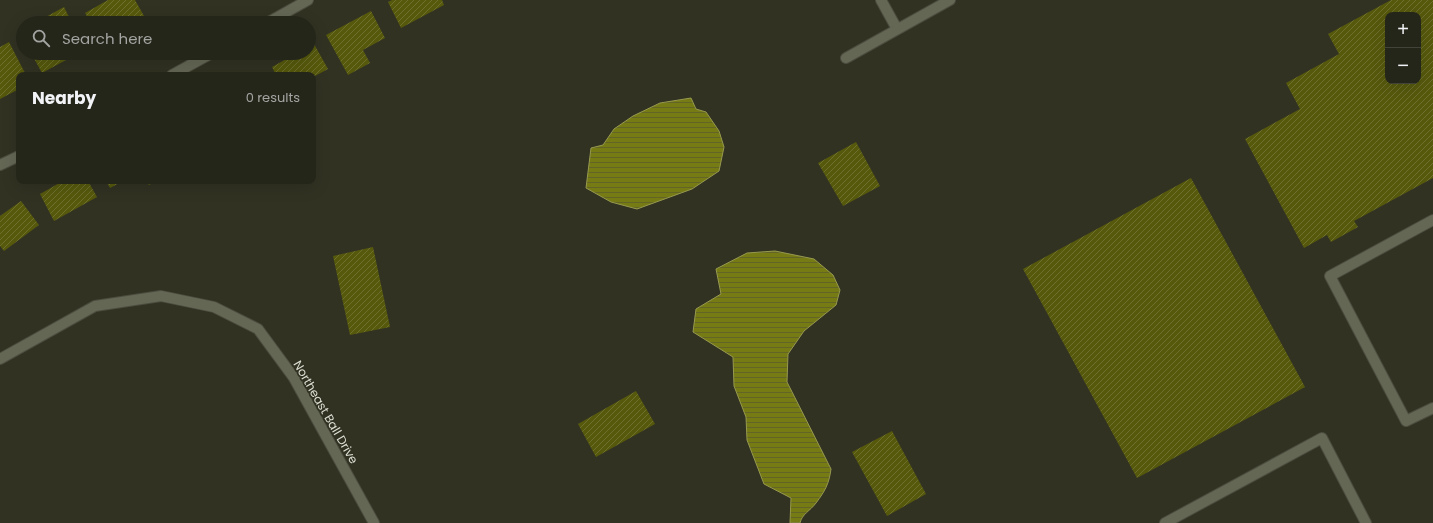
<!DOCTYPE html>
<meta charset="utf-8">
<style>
:root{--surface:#25261a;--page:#313227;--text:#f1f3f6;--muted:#a3a5a2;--line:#424339}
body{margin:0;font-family:Poppins,sans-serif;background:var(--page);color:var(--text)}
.controls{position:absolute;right:12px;top:12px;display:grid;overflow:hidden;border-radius:8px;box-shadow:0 4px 16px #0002}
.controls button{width:36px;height:36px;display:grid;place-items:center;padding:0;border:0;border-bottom:1px solid var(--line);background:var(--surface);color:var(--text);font:20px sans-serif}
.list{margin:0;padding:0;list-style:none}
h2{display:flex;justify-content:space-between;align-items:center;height:52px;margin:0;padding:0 16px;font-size:17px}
h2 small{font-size:13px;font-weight:400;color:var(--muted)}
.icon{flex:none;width:22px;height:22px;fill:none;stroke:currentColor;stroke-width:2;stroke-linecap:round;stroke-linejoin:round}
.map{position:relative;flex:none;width:1433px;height:523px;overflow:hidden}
.search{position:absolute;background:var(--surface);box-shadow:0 4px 16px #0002;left:16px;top:16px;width:300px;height:44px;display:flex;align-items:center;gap:10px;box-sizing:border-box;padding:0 14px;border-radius:22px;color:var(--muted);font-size:15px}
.panel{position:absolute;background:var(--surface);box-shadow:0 4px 16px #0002;left:16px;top:72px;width:300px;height:112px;border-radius:8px}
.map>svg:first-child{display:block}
.water{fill:url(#water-rules);stroke:#96994e}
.building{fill:url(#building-hatch);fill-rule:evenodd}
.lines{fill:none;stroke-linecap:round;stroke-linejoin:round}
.service-casing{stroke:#4c4d3f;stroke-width:12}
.minor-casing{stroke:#4c4d3f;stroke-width:12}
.service{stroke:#656755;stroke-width:10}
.minor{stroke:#656755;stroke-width:10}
.labels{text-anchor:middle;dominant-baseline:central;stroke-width:3.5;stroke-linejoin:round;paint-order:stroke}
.street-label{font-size:12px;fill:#dddfd4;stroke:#313222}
</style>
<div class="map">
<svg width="1433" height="523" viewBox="0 0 1433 523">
<defs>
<pattern id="water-rules" width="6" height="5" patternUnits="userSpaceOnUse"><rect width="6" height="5" fill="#777b14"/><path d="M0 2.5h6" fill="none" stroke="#626526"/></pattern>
<pattern id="building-hatch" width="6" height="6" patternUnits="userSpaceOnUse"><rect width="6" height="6" fill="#56590c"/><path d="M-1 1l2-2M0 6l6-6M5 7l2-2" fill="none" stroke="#6e702e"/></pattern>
</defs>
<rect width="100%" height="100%" fill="#313222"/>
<g class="water">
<path d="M691,98L696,109L706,112L719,131L724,147L719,171L692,189L637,209L611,202L586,188L591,148L603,145L614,129L633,116L660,103Z"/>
<path d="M775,251L814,259L833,275L840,290L836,305L804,331L788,354L787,382L831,469C829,484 825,491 816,503C810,511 802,514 800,523H790L791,498L764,484L747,440L746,417L734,386L733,357L693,332L696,309L721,294L716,269L747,253Z"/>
</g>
<g class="building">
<path d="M108,0H135L144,16L131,23H91L85,13Z"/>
<path d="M392,0H442L444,5L401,28L388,2Z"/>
<path d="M1391,0H1433V178L1354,221L1358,227L1331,242L1327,235L1304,248L1245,139L1300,109L1286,83L1339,54L1328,34ZM1388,15H1418V81H1388Z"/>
<path d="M64,7L72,23H44L42,19Z"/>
<path d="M371,11L385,38L363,50L370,63L348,75L326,35Z"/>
<path d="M9,42L26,75H19V89L0,99V47Z"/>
<path d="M314,44L328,69L313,77V75H276L272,67L297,53H309V46Z"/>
<path d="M31,53H79L42,73Z"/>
<path d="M856,142L880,186L843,206L818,163Z"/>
<path d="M1191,178L1305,387L1137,478L1023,269Z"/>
<path d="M63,181H88L97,197L54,221L40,194Z"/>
<path d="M106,181H123L110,188Z"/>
<path d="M146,181H156L149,185Z"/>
<path d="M21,201L39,225L4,251L0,246V216Z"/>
<path d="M373,247L390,327L350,335L333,256Z"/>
<path d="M636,391L655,424L596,457L578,424Z"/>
<path d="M892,431L926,494L887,516L852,452Z"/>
</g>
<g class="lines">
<g class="service-casing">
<g id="service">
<path d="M881,0L897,29"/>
<path d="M1433,220L1330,276L1406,421L1433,408"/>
<path d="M1165,523L1322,438L1366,523"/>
</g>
</g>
<g class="minor-casing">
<g id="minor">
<path d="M267,23L308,0"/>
<path d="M846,58L950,0"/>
<path d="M172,75L212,53"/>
<path d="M0,165L19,156"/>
<path d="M0,359L95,306L161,296L214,307L258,329L294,378L374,523"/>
</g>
</g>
<use href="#service" class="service"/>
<use href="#minor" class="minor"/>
</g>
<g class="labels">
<g class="street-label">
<text transform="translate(326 412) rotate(60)">Northeast Ball Drive</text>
</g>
</g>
</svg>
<div class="controls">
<button>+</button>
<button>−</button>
</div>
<div class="search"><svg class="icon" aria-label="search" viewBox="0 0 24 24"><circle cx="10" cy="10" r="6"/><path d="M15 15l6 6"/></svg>Search here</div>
<section class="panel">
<h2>Nearby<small>0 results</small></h2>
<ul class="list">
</ul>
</section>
</div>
